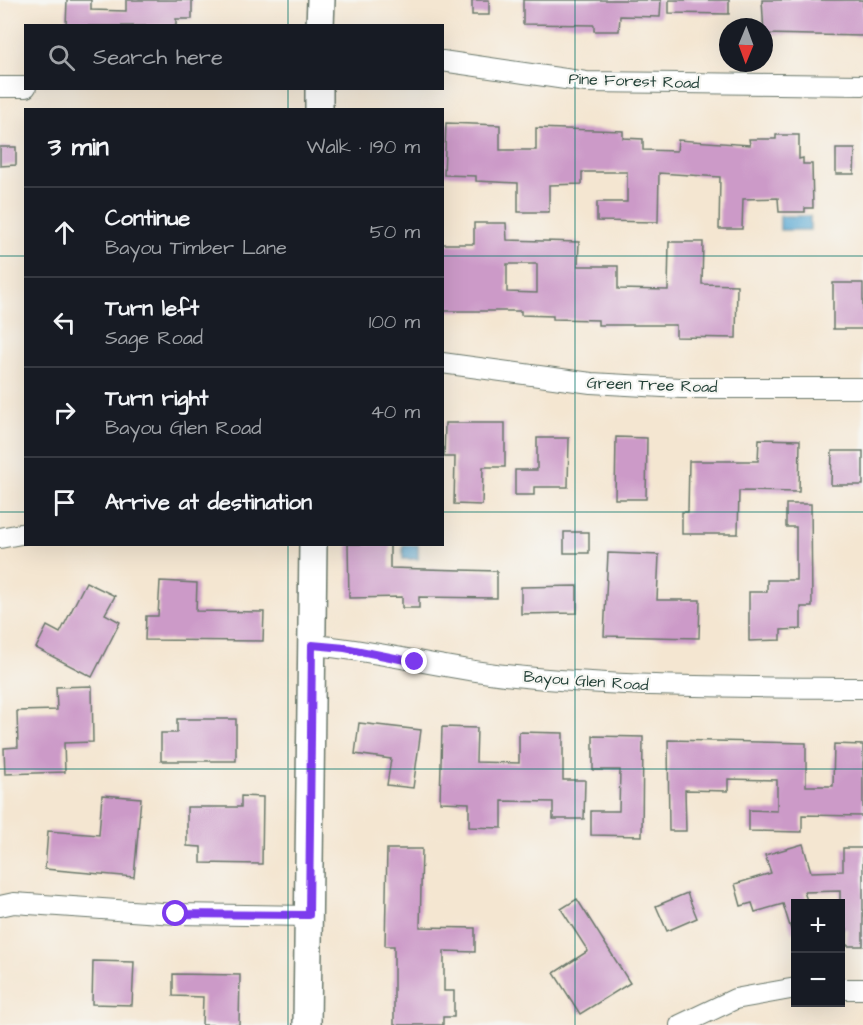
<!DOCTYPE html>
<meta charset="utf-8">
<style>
:root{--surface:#171b24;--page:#20242c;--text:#f1f3f6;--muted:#9ea1a6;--line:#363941}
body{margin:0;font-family:"Architects Daughter",sans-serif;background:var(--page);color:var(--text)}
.controls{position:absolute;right:18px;bottom:18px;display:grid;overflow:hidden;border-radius:0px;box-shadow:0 6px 24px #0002}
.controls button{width:54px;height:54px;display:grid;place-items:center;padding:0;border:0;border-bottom:2px solid var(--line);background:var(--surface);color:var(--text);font:30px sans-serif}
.compass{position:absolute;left:719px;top:18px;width:54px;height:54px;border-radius:50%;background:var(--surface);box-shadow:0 6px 24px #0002;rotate:181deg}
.stop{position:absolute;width:18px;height:18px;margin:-14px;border:4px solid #7c3aed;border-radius:50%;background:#fff}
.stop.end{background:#7c3aed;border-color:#fff;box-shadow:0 2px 6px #0008}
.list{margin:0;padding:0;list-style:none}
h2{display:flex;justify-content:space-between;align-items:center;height:78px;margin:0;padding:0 24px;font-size:26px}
h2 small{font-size:20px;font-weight:400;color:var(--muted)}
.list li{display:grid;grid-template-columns:39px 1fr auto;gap:18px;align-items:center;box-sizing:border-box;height:90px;padding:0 24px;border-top:2px solid var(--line)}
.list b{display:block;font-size:22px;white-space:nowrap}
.list p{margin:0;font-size:20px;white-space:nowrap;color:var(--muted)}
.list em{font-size:20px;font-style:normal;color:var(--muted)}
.icon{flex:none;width:33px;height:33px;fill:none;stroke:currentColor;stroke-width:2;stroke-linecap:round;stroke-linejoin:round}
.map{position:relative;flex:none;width:863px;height:1025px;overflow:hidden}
.search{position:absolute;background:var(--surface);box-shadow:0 6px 24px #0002;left:24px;top:24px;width:420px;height:66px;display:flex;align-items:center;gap:15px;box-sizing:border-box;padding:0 21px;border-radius:0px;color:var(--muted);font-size:22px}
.panel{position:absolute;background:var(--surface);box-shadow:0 6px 24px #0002;left:24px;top:108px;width:420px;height:438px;border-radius:0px}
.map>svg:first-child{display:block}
.water{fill:#59a7d2;stroke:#3c7283;stroke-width:1.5}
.building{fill:#cc9ac8;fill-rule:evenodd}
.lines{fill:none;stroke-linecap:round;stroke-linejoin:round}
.street-casing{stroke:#6a786b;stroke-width:22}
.secondary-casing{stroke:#6a786b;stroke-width:30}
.street{stroke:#fff;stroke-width:20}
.secondary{stroke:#fff;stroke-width:27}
.route{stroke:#7c3aed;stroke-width:8}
.grid{fill:none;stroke:#0f766e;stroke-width:1.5;stroke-opacity:0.55}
.labels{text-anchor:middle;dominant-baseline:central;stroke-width:4.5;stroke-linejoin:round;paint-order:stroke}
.street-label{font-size:16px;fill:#1f3d34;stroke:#f6f6f2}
</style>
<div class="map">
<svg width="863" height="1025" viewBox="0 0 863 1025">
<rect width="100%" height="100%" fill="#f6f6f2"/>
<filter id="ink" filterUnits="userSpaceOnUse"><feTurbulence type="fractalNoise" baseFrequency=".0167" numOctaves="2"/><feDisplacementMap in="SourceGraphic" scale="12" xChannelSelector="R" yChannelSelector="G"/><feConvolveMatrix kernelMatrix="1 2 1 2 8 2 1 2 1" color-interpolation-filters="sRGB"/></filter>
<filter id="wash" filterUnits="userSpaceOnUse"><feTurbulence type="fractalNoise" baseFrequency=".008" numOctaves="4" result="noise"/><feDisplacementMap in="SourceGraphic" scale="24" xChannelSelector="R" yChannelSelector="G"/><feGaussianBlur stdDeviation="1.35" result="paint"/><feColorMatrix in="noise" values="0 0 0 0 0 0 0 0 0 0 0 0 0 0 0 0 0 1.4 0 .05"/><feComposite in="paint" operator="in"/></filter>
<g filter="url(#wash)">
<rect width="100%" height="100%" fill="#f4e6d1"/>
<g class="water">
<rect x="780" y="216" width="30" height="14"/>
<rect x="403" y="545" width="15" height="14"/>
</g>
<g id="blocks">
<g class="building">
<path d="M67,0H91V10L126,11V0H192V19H176V26H66Z"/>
<rect x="472" y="0" width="17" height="15"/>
<path d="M523,0H661L660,17L620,16L619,31H594V25L523,24Z"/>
<path d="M669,0H729V14L669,13Z"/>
<path d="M762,0H863V36L764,34Z"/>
<path d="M446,123L500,125V150H536V128L623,131V138L643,139V150L677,151L678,140L750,145L749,139H776V135H799V159L803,158V164H812L813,208H805V212H779L778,198L743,199L742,229H719L720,177L659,173L658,222L597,221V202H627V172H582V184L549,185V212H518V183L476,181V176L444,175Z"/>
<path d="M0,147H16V165L0,166Z"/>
<path d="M836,149H855L854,174H836Z"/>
<path d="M474,223H506L507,240L579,242L578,266H618V289L668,290L669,242H703L702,284L737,285L736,338L676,337V325H598V320L553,319V316L521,315V311H442V244H474ZM507,264H537V293L507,292Z"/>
<rect x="833" y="283" width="30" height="46"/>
<path d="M445,423H505V467H483L482,505L454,504L455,457H444Z"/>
<path d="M616,437L647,438L646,499H615Z"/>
<path d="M537,438H569L568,487H534V495H515V470H537Z"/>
<path d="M759,439L800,440L799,492L739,491L738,534H682V512H688L689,461H758Z"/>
<path d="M832,451H863V485H831Z"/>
<path d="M786,504H811L812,607H801V629L781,630V640L749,641V592H767V580H796V527H786Z"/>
<rect x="564" y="532" width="25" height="21"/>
<path d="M348,544H390V568L497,571V598L419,597V608H402V597L349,598Z"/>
<path d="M608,553L659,555L657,600H700L699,638L604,636Z"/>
<path d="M160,581L197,583L196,611L264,612L263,641L145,640L146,616H158Z"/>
<path d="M86,582L115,596L105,614L120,622L92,677L36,648L47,626L60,633Z"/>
<path d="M577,586V613L521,614V587Z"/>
<path d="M92,686L93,742L64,743L65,772L5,774L4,748L18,747L17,711L57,710L56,687Z"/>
<path d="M177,719H236V761H161V733H177Z"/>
<path d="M359,723L421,730L413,788L387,785L391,759L355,754Z"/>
<path d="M442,727L477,728L476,762L519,763V732L563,733V780H585L584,819H553V802L502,801V828L469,827V803L440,802Z"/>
<path d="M593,736L643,737L642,836L591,835V811H619L620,770H593Z"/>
<path d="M668,740L806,743V786H833L834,744L863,745V816L802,815V832L749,831V810L777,811V780L728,779V791L685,790L686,831H669Z"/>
<path d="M102,795L141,798L134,877L45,869L48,831L99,835Z"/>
<path d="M241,796L263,797L262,864L201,863V847L187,846V807H241Z"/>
<path d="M803,844L811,872L843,871V848H863V946H847V929H840V891L804,892L808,903H795V933H792L783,904L755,912L752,903L741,906L735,884L771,873L765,855Z"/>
<path d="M387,849H422L420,927L475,928V952L444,951V991H454V1017H443V1025H394V946H385Z"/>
<path d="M687,893L697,918L667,931L656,906Z"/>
<path d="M577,899L630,983L580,1014L554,973L588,951L561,909Z"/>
<path d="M93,961L134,962L132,1005L92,1004Z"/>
<path d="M173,974L240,975L239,1025H202L203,997L173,996Z"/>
</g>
</g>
</g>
<g filter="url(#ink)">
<use href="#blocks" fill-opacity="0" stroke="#6a786b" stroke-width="1.5"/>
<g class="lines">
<g class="street-casing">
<g id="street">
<path d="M442,61L586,82L863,85"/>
<path d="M0,87H26"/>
<path d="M442,363L591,383L681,388H863"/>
<path d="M0,538L26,533"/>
<path d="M312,645C377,650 440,668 505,675C624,688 743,687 863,688"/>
<path d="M0,906L14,903L175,914L309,916"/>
<path d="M840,989H863"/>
<path d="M680,1025L735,999L796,988"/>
</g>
</g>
<g class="secondary-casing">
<g id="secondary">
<path d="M320,26L321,0"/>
<path d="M319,110V88"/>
<path d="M307,1025L313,544"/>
</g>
</g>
<use href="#street" class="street"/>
<use href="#secondary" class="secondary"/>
</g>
</g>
<g class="lines" filter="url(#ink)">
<path class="route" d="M176,914L309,915L312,645L345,648L415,662"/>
</g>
<path class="grid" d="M288,0V26M575,0V1025M288,88V110M0,256H26M442,256H863M0,512H26M442,512H863M288,544V1025M0,769H863"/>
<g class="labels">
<g class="street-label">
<text transform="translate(634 81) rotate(2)">Pine Forest Road</text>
<text transform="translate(652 385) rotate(2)">Green Tree Road</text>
<text transform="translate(586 681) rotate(4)">Bayou Glen Road</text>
</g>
</g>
</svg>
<div class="controls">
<button>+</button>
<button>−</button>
</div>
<svg class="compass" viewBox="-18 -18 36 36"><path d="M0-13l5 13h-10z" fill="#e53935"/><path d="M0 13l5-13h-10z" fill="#9ea1a6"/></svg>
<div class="stop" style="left:176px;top:914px"></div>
<div class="stop end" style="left:415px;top:662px"></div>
<div class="search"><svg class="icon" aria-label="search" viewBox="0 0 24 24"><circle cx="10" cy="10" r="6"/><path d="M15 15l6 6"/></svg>Search here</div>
<section class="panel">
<h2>3 min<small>Walk · 190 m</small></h2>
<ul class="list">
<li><svg class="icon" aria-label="ahead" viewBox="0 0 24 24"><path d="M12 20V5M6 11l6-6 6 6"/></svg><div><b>Continue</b><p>Bayou Timber Lane</p></div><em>50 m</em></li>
<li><svg class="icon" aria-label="left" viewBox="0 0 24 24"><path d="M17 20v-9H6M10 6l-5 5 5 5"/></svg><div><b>Turn left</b><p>Sage Road</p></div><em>100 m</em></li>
<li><svg class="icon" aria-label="right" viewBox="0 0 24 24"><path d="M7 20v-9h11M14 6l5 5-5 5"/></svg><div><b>Turn right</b><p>Bayou Glen Road</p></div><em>40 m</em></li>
<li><svg class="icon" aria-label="arrive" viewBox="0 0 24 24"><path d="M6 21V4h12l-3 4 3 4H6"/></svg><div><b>Arrive at destination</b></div></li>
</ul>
</section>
</div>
